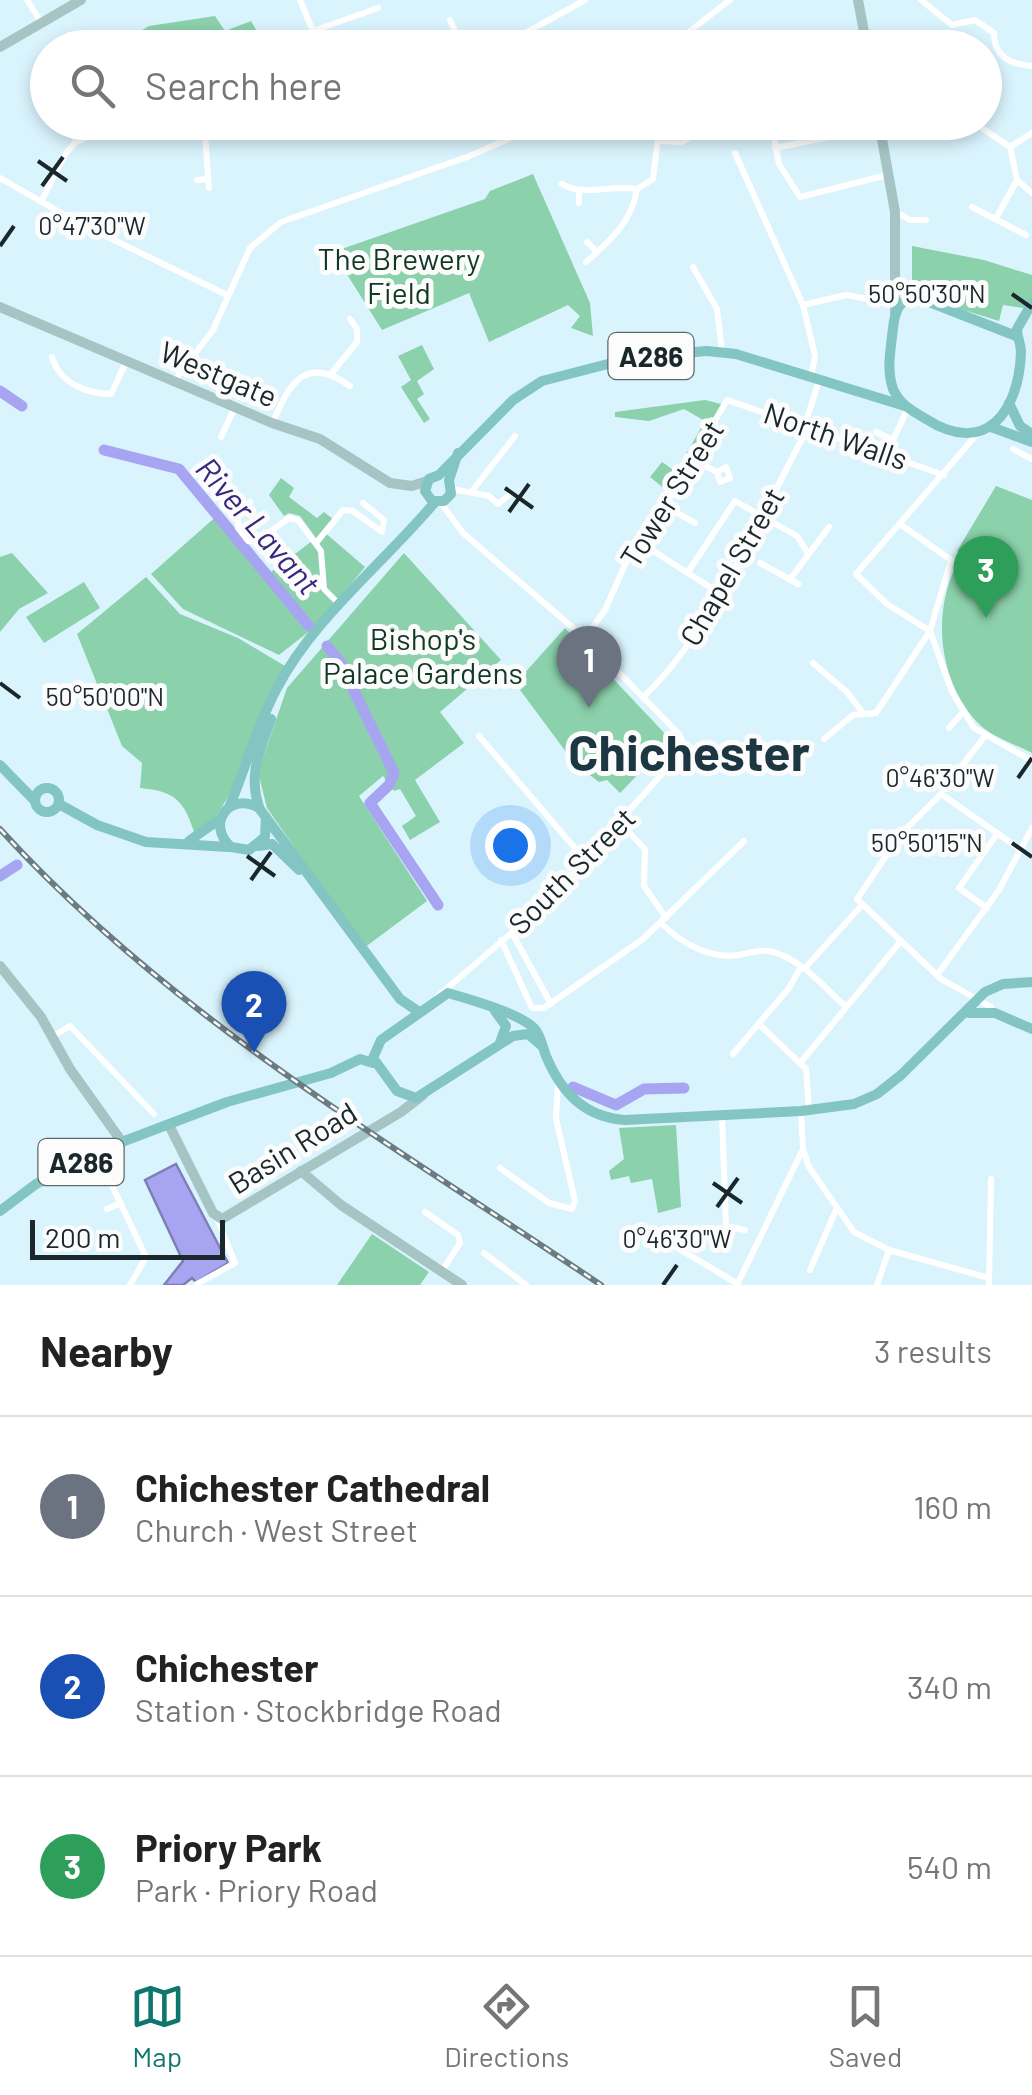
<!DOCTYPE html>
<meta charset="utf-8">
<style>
:root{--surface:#fff;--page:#f2f2f2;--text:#222;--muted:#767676;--line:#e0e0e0;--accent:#0f766e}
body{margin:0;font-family:Barlow,sans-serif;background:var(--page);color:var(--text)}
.scale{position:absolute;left:30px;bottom:25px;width:195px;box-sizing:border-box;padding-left:10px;border:5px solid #1a272b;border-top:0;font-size:28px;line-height:35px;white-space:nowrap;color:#1a272b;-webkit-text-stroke:8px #fcfcfc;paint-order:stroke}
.you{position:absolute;left:510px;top:845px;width:35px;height:35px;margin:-25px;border:8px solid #fff;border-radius:50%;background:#1a73e8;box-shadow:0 0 0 15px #1a73e833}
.badge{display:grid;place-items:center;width:65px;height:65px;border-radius:50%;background:var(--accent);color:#fff;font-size:32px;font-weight:700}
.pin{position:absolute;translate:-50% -82px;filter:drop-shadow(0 2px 5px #0008)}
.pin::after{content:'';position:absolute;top:52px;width:35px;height:30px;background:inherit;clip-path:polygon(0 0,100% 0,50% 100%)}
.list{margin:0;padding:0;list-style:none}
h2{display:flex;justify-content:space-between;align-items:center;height:130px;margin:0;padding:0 40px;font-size:42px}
h2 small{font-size:32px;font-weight:400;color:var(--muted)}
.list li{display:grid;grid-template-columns:65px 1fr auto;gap:30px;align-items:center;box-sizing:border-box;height:180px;padding:0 40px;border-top:2px solid var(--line)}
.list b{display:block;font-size:38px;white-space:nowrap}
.list p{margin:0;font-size:32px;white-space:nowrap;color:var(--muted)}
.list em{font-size:32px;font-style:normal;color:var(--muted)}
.icon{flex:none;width:55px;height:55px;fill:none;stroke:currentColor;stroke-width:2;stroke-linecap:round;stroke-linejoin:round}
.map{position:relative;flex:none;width:1032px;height:1285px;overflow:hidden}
.search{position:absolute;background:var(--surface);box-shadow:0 5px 15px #0003;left:30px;right:30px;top:30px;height:110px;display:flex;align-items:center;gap:25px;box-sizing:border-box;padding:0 35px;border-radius:55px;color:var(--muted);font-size:38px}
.sheet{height:670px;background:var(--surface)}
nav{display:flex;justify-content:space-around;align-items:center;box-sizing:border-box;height:140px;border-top:2px solid var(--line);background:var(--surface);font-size:28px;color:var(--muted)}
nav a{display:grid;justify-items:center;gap:5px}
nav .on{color:var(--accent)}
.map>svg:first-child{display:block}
.green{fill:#8bd1ab}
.water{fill:#a7a5f2;stroke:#7d7fb6;stroke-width:2.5}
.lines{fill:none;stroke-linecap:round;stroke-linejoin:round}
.stream{stroke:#7d7fb6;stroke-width:2.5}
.river{stroke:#a7a5f2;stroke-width:11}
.street{stroke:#fff;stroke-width:6}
.secondary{stroke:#a7c4c4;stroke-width:10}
.primary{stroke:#83c5c3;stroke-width:10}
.rail-casing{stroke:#6a7c82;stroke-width:6}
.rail{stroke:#fcfcfc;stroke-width:2.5;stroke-dasharray:8;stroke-linecap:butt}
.ticks{fill:none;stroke:#1a272b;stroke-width:4}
.labels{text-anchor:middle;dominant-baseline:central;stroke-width:10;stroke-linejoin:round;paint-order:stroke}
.shield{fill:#fcfcfc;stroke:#5e676a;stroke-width:2.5}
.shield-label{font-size:28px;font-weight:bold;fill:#1a272b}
.park-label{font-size:30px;fill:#113825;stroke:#fcfcfc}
.street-label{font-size:30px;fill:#1a272b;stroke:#fcfcfc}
.water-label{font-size:32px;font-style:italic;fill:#37287e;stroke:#fcfcfc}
.town-label{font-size:50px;font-weight:bold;fill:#1c3741;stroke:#fcfcfc}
.ticks-label{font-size:25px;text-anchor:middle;fill:#1a272b;stroke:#fcfcfc;stroke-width:10;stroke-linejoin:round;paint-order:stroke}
</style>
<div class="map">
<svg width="1032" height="1285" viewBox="0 0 1032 1285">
<rect width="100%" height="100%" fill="#daf4fd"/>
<g class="green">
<path d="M215,16L225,31L251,21L266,47H131L127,39L149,26Z"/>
<path d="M533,174L590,303L593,336L571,328L580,316L568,305L489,342L469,293L382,330L333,252L485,199L490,191Z"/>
<path d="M912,246L984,260L1032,275V300L1023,308L1003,305L999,321L912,294Z"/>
<path d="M422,345L434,369L417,381L424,394L417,399L430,419L424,423L401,387L411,380L398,356Z"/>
<path d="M705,400L721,404L717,420L671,494L650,477L662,462L676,472L705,421L684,409L649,421L615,417V412Z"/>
<path d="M281,478L294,488L289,497L317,518L324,512L333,519L323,531L365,567L316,626L279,655L183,609L151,574L220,513L271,572L316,538L300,516L289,513L284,516L269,495Z"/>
<path d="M996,486L1032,500V753C1015,744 991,737 977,722C936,677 931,605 962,555L957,551Z"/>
<path d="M12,553L48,593L19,609L0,632V557Z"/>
<path d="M404,553L501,660L440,712L464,743L415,780L440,822L410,840L402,826L416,816L400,789L394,791L383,776L359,796L427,901L364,948L267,808L258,772L287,688Z"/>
<path d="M146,577L180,614L238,638L285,666L228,797L217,815L195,835C185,802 176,791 140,788L142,763L122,746L77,634Z"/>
<path d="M84,582L100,608L44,643L26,617Z"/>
<path d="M565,628L671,740L620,793L607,780L599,782L575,764L520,690L527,684L521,677Z"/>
<path d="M676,1125L681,1207L658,1213L652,1179L631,1183L629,1176L611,1180L609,1171L624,1159L619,1128Z"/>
<path d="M372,1234L429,1272L420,1285H337Z"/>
</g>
<path class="water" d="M176,1164L228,1263L196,1282L192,1278L183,1285H164L183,1261L145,1180Z"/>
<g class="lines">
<path class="stream" d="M436,905H438"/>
<g class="river">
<path d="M0,391L22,406"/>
<path d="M104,450L179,469L309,626"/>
<path d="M327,646L340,662L394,773L389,785L370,803L438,905"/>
<path d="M0,876L17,865"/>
<path d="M573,1087L616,1105L644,1089L684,1088"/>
</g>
<g class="street">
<path d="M27,0L41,22"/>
<path d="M300,0L313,31L378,8"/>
<path d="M921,0L952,25L975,20L994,33C994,57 1010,64 1032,66"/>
<path d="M450,20L463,48"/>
<path d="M498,48L585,0"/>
<path d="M668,48L730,0"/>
<path d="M68,122L76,142"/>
<path d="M501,122L508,137"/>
<path d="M771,122L779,164L800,197L887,175"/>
<path d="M973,122L1010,147L1017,180L1032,193"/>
<path d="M882,132L912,122"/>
<path d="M205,135L209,188"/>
<path d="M660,141L682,142L718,122"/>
<path d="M1010,147L1032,133"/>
<path d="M775,148L880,127"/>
<path d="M735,153L803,305L815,356L811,377"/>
<path d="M0,178L77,222L227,295"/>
<path d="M197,180L208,179"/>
<path d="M562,184C582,197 613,184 637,189"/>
<path d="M579,191V203"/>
<path d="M41,202L66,153L76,142L103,130L205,135L270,122"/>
<path d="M972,207L1026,235"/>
<path d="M896,212L910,220H926"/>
<path d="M996,218L1017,180"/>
<path d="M587,242L597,252"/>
<path d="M586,262C610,241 632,222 637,189L653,179L660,122"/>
<path d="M693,267L717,309L722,352"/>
<path d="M803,305L846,295L894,304"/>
<path d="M52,357C59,383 87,394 111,394L126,362"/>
<path d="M331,374L357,342V329L350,319"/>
<path d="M174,381L213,330L250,248L281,222L467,157L547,122"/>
<path d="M808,415L819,381"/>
<path d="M273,422C289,384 305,354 350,386"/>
<path d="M876,432L893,440L908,408"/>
<path d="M221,437L235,407"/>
<path d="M1013,449L1032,459"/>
<path d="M693,460L717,472L720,482L730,478L726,467L717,472"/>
<path d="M452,489L489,496L498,504L508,496"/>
<path d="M472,491L515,436"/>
<path d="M250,502L239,510L238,528L248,541L256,542L289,518L298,520L321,551L324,589L340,605"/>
<path d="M665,506L695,523"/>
<path d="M900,524L951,560L930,631L952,692L974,728L1032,761"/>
<path d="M316,543L343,510L353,511L382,532L384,520L363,503"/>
<path d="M641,543L719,593"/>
<path d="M760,563L798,584"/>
<path d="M688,572L735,501L797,536L807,552"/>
<path d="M791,578L829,527"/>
<path d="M930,631L887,604L856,574L978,433"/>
<path d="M585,638L605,610L632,549L665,506L727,400L944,475"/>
<path d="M813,663L847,692L863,713"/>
<path d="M643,697C710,635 760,518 803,437L806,421"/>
<path d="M949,728L963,712"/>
<path d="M479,736L574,847"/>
<path d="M824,739L853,715L876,713L930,631"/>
<path d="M943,790L985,736"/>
<path d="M618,821L645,849L644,886L666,918"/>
<path d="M987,908L959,888L997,834"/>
<path d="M661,923C681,943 709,959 738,955C748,954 759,949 769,951C799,957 823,986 844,1005"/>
<path d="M512,933L551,1004"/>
<path d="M501,940L532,1008H544L643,939L744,841"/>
<path d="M804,969L862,905"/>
<path d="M937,975L999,890L1032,828"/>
<path d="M438,996L544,905L680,754L683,743L679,734L585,638L463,533L441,503"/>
<path d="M991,1007L941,979L857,899L900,835L941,794L1020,849"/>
<path d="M759,1024L806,1069L809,1110"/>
<path d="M52,1037L70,1026L154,1114"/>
<path d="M733,1054L789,988L801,967"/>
<path d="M801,1062L901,941"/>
<path d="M722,1116L726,1226L745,1230"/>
<path d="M803,1149L809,1167L854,1232L889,1250L989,1278"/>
<path d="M97,1154L146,1257L130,1285"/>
<path d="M500,1168L549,1203L572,1209L575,1201L556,1119L558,1082"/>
<path d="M107,1209L121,1203"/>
<path d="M425,1212L458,1235L460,1243L442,1271"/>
<path d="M666,1241L738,1284"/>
<path d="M484,1253L526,1285"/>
<path d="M810,1270L836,1210"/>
<path d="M197,1284L235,1263L217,1218"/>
<path d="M737,1285L803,1149L801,1112"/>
<path d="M877,1285L889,1250"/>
<path d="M989,1285L991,1179"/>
</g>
<g class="secondary">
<path d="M858,0L867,48"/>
<path d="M0,47L81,0"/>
<path d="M879,122L895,212V313"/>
<path d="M0,307L272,423L320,439L390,483L412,486L427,481"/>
<path d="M0,966L41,1017L70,1069L122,1142"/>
<path d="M169,1125L213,1213L222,1219L401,1112L423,1095"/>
<path d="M301,1171L341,1205L462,1285"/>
</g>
<g class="primary">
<path d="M1016,336L919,298C899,298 895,310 893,328C891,348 886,369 893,389C900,405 913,411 926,419C986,457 1019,412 1021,352C1021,343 1017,338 1017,329L1032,303"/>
<path d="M1009,403L1020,426L1032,434"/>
<path d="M991,427L1032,442"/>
<path d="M458,453L449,480L451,494L444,501H432L425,491L429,479L439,475L513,400L542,381L635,357L707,351L736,354L905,406"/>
<path d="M0,765L35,801"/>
<circle cx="47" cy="800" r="12"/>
<path d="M59,804L97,825L146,842L228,847"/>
<path d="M230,805C246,767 257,726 276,690C313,618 384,563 435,502"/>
<path d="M259,807C248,774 260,750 271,719"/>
<path d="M266,817L265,837L249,850L231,847C205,824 230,791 259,808L400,999L419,1012"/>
<path d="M189,841L220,819"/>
<path d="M258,846L272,844L299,870"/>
<path d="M495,1011L506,1026L500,1043"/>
<path d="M968,1013H995L1032,1029"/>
<path d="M542,1046L528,1034L513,1036L416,1098L397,1091L373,1058L381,1040L448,993C469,999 519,1013 534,1028C541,1035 542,1046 546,1056C561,1092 584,1117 625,1120L801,1111L854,1104L877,1094L901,1075L985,992L1003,984L1032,982"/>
<path d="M0,1211L36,1184L114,1145L227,1102L331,1073L360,1059L373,1063"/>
</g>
<g class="rail-casing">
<path id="rail" d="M0,829C171,1017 392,1144 601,1285"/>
</g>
<use href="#rail" class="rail"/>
</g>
<path class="ticks" d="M38,161L67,181M42,186L63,157M0,246L14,226M1012,294L1032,308M505,488L533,508M509,512L529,484M0,683L20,698M1018,778L1032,758M1012,843L1032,857M247,856L275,876M251,880L271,852M713,1183L742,1203M717,1207L738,1178M663,1285L677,1265"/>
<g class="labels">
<g class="shield">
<rect x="608.5" y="333" width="85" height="46" rx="8"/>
<rect x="38.5" y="1139" width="85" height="46" rx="8"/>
</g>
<g class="shield-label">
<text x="651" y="356">A286</text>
<text x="81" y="1162">A286</text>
</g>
<g class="park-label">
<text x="399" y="258">The Brewery<tspan x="399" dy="34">Field</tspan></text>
<text x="423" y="638">Bishop's<tspan x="423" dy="34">Palace Gardens</tspan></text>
</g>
<g class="street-label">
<text transform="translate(219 373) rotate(23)">Westgate</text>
<text transform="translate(836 435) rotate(19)">North Walls</text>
<text transform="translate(671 493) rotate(-58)">Tower Street</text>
<text transform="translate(731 566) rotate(-60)">Chapel Street</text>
<text transform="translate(571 870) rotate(-45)">South Street</text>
<text transform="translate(292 1147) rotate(-32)">Basin Road</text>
</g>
<g class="water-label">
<text transform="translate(259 525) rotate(49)">River Lavant</text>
</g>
<g class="town-label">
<text x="689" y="751">Chichester</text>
</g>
</g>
<g class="ticks-label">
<text x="92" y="235">0°47'30"W</text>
<text x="927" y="303">50°50'30"N</text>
<text x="105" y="706">50°50'00"N</text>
<text x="940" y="787">0°46'30"W</text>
<text x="927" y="852">50°50'15"N</text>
<text x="677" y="1248">0°46'30"W</text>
</g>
</svg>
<div class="scale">200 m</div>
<div class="you"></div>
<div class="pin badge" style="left:589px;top:708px;background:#6b7280">1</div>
<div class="pin badge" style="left:254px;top:1053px;background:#1a4fb4">2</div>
<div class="pin badge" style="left:986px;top:618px;background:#2e9e5b">3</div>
<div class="search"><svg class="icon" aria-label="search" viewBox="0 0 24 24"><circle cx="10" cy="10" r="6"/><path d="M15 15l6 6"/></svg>Search here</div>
</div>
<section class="sheet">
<h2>Nearby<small>3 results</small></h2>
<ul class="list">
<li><span class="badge" style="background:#6b7280">1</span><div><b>Chichester Cathedral</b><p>Church · West Street</p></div><em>160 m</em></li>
<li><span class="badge" style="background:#1a4fb4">2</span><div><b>Chichester</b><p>Station · Stockbridge Road</p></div><em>340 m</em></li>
<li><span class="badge" style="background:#2e9e5b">3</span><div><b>Priory Park</b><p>Park · Priory Road</p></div><em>540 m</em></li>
</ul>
</section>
<nav>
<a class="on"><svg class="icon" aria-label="map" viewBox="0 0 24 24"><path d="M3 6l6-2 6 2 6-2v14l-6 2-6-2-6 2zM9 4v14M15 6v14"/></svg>Map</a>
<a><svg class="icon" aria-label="directions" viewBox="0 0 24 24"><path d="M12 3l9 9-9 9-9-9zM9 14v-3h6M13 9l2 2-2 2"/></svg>Directions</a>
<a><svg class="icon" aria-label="saved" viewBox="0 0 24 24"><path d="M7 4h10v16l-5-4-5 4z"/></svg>Saved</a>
</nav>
